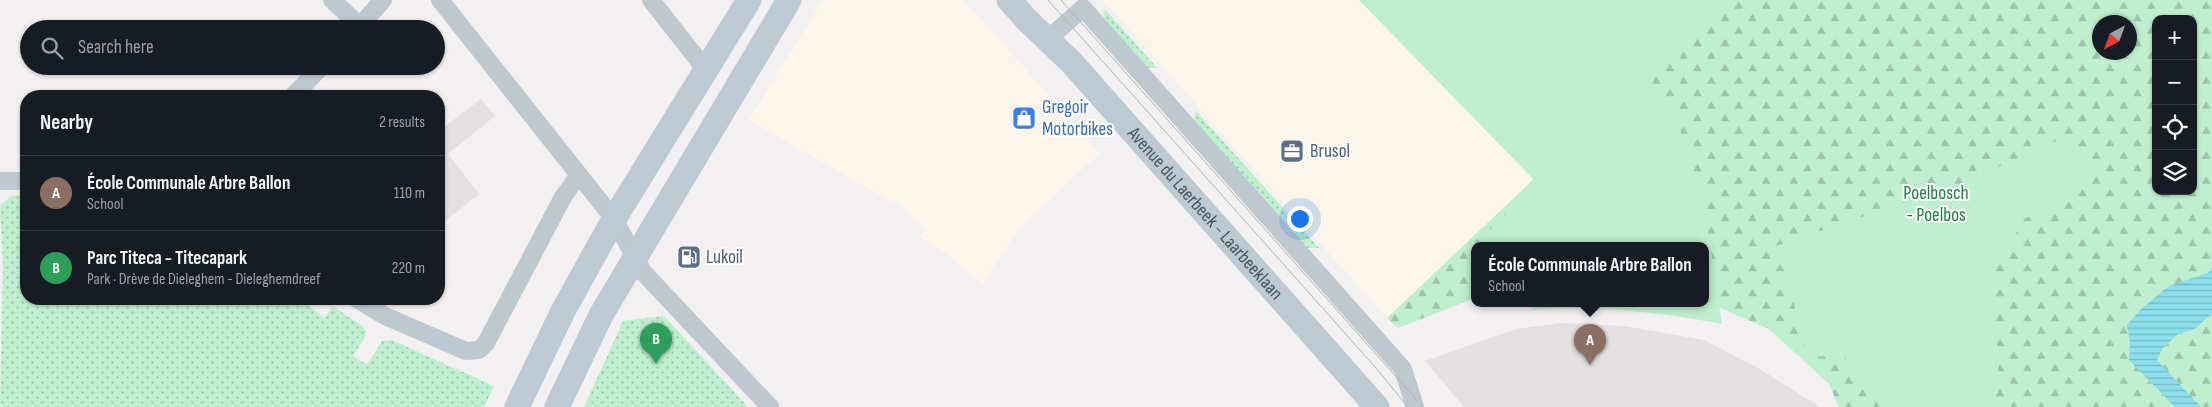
<!DOCTYPE html>
<meta charset="utf-8">
<style>
:root{--surface:#171b24;--page:#20242c;--text:#f1f3f6;--muted:#9ea1a6;--line:#363941;--accent:#1a80e2}
body{margin:0;font-family:"Sofia Sans Condensed",sans-serif;background:var(--page);color:var(--text)}
.controls{position:absolute;right:15px;top:15px;display:grid;overflow:hidden;border-radius:10px;box-shadow:0 1px 4px #0004}
.controls button{width:45px;height:45px;display:grid;place-items:center;padding:0;border:0;border-bottom:1px solid var(--line);background:var(--surface);color:var(--text);font:25px sans-serif}
.compass{position:absolute;left:2092px;top:15px;width:45px;height:45px;border-radius:50%;background:var(--surface);box-shadow:0 1px 4px #0004;rotate:221deg}
.you{position:absolute;left:1299px;top:218px;width:18px;height:18px;margin:-12px;border:4px solid #fff;border-radius:50%;background:#1a73e8;box-shadow:0 0 0 8px #1a73e833}
.badge{display:grid;place-items:center;width:32px;height:32px;border-radius:50%;background:var(--accent);color:#fff;font-size:16px;font-weight:700}
.pin{position:absolute;translate:-50% -41px;filter:drop-shadow(0 1px 2px #0008)}
.pin::after{content:'';position:absolute;top:26px;width:18px;height:15px;background:inherit;clip-path:polygon(0 0,100% 0,50% 100%)}
.popup{position:absolute;left:1471px;top:242px;width:238px;height:65px;box-sizing:border-box;display:grid;place-content:center;border-radius:10px;background:var(--surface);filter:drop-shadow(0 1px 4px #0005);font-size:16px;white-space:nowrap;color:var(--muted)}
.popup b{font-size:19px;color:var(--text)}
.popup::after{content:'';position:absolute;left:50%;top:100%;margin-left:-10px;border:10px solid transparent;border-top-color:var(--surface)}
.list{margin:0;padding:0;list-style:none}
h2{display:flex;justify-content:space-between;align-items:center;height:65px;margin:0;padding:0 20px;font-size:21px}
h2 small{font-size:16px;font-weight:400;color:var(--muted)}
.list li{display:grid;grid-template-columns:32px 1fr auto;gap:15px;align-items:center;box-sizing:border-box;height:75px;padding:0 20px;border-top:1px solid var(--line)}
.list b{display:block;font-size:19px;white-space:nowrap}
.list p{margin:0;font-size:16px;white-space:nowrap;color:var(--muted)}
.list em{font-size:16px;font-style:normal;color:var(--muted)}
.icon{flex:none;width:28px;height:28px;fill:none;stroke:currentColor;stroke-width:2;stroke-linecap:round;stroke-linejoin:round}
.map{position:relative;flex:none;width:2212px;height:407px;overflow:hidden}
.search{position:absolute;background:var(--surface);box-shadow:0 1px 4px #0004;left:20px;top:20px;width:425px;height:55px;display:flex;align-items:center;gap:12px;box-sizing:border-box;padding:0 18px;border-radius:28px;color:var(--muted);font-size:19px}
.panel{position:absolute;background:var(--surface);box-shadow:0 1px 4px #0004;left:20px;top:90px;width:425px;height:215px;border-radius:20px}
.map>svg:first-child{display:block}
.commercial{fill:#fcf6ea}
.education{fill:#e3e1e2}
.grass{fill:url(#grass-dots)}
.forest{fill:url(#forest-firs);fill-rule:evenodd}
.park{fill:#bfefce}
.water{fill:url(#water-rules)}
.lines{fill:none;stroke-linecap:round;stroke-linejoin:round}
.street{stroke:#bec8cf;stroke-width:18}
.secondary{stroke:#becad3;stroke-width:25}
.tram{stroke:#b2b6ba;stroke-width:1}
.labels{text-anchor:middle;dominant-baseline:central;stroke-width:4;stroke-linejoin:round;paint-order:stroke}
.shop-label{font-size:19px;fill:#366cbe;stroke:#fff;text-anchor:start}
.service-label{font-size:19px;fill:#4e5e75;stroke:#fff;text-anchor:start}
.park-label{font-size:19px;fill:#188044;stroke:#fff}
.street-label{font-size:19px;fill:#48555d;stroke:#fff}
</style>
<div class="map">
<svg width="2212" height="407" viewBox="0 0 2212 407">
<defs>
<pattern id="grass-dots" width="8" height="8" patternUnits="userSpaceOnUse" patternTransform="scale(1.25)"><rect width="8" height="8" fill="#bfefce"/><path d="M2 2h.1M6 6h.1" fill="none" stroke="#9dc4aa" stroke-width="1.8" stroke-linecap="round"/></pattern>
<pattern id="forest-firs" width="22" height="20" patternUnits="userSpaceOnUse" patternTransform="scale(1.25)"><rect width="22" height="20" fill="#bfefce"/><path d="M5 1l3.5 6h-7zM16 11l3.5 6h-7z" fill="#9dc4aa"/></pattern>
<pattern id="water-rules" width="6" height="5" patternUnits="userSpaceOnUse" patternTransform="scale(1.25)"><rect width="6" height="5" fill="#8cdfec"/><path d="M0 2.5h6" fill="none" stroke="#74b8c2"/></pattern>
</defs>
<rect width="100%" height="100%" fill="#f2f0f0"/>
<g class="commercial">
<path d="M823,0H964L1100,153L1020,227L982,284L948,255L919,237L926,230L897,200L894,203L749,120Z"/>
<path d="M1103,0H1359L1534,180L1387,318Z"/>
</g>
<g class="education">
<path d="M481,99L495,116L448,154L479,194L439,226V131Z"/>
<path d="M1561,323L1624,326L1704,340L1760,369L1820,407H1464L1425,361L1516,329Z"/>
</g>
<g class="grass">
<path d="M1105,9L1157,68H1144L1102,22Z"/>
<path d="M1196,111L1319,248H1304L1193,123Z"/>
<path d="M20,195H26V299H302L324,318L333,306L362,326L366,331L364,339L353,356L367,365L382,341L392,340L494,386L484,407H0L3,267L0,206L11,196Z"/>
<path d="M662,316L666,318L748,407H584L623,321Z"/>
</g>
<path class="forest" d="M1723,0H2212V407H1839L1829,384L1769,329L1709,303L1705,246H1475V298L1398,328L1387,318ZM2156,19H2193V191H2156ZM2100,22H2130V52H2100Z"/>
<g class="park">
<path d="M1359,0H1723L1534,180Z"/>
<path d="M1648,79L1671,103L1704,204L1722,324C1661,313 1596,304 1533,310L1527,304H1705V246H1483L1485,234Z"/>
<path d="M2061,139L2090,164L2080,192L2024,219L1990,278L1999,364L1993,407H1882L1881,403L1841,352L1813,358L1798,336L1793,294L1776,246L1962,183Z"/>
</g>
<path class="water" d="M2212,268V314L2193,330L2179,333L2162,349L2157,360L2201,407H2175L2129,360L2130,343L2127,325L2141,309L2169,286L2208,273Z"/>
<g class="lines">
<g class="street">
<path d="M332,0L360,26"/>
<path d="M440,0L614,219L643,272L770,407"/>
<path d="M651,0L706,70"/>
<path d="M357,29L383,0"/>
<path d="M1048,39L1083,8L1403,369L1415,407"/>
<path d="M293,96L322,66"/>
<path d="M0,181H26"/>
<path d="M357,299L385,316L466,351L479,350L486,343L563,197L579,175"/>
</g>
<g class="secondary">
<path id="s1" d="M1009,0L1027,20L1072,63L1377,407"/>
<path d="M517,407L563,311L614,219L749,0"/>
<path d="M557,407L601,315L789,0"/>
</g>
<g class="tram">
<path d="M1048,0L1376,368L1408,407"/>
<path d="M1061,0L1423,407"/>
</g>
</g>
<defs>
<g id="shop-square" transform="scale(1.25)"><rect x="-9" y="-9" width="18" height="18" rx="4" fill="#3f7fe0" stroke="#fff"/><path d="M-5-2.5h2.3a2.7 3.5 0 0 1 5.4 0H5L5.5 6h-11ZM-1.5-2.5h3a1.5 2.3 0 0 0-3 0Z" fill="#fff"/></g>
<g id="office-square" transform="scale(1.25)"><rect x="-9" y="-9" width="18" height="18" rx="4" fill="#5c6f8a" stroke="#fff"/><path d="M-6-3h4V-5.5h4V-3h4V5H-6ZM-1-4.5V-3h2v-1.5ZM-6 0V1H6V0Z" fill="#fff"/></g>
<g id="fuel-square" transform="scale(1.25)"><rect x="-9" y="-9" width="18" height="18" rx="4" fill="#5c6f8a" stroke="#fff"/><path d="M-5.5-6h7V0h2V4h1.3V-2.5L3-4.5l.8-.8L6-3V5H2.5V1h-1V6h-7ZM-4.2-4.7v3.2H.2V-4.7Z" fill="#fff"/></g>
</defs>
<g fill-rule="evenodd">
<use href="#shop-square" x="1024" y="118"/>
<use href="#office-square" x="1292" y="151"/>
<use href="#fuel-square" x="689" y="257"/>
</g>
<g class="labels">
<g class="shop-label">
<text x="1042" y="107">Gregoir<tspan x="1042" dy="22">Motorbikes</tspan></text>
</g>
<g class="service-label">
<text x="1310" y="151">Brusol</text>
<text x="706" y="257">Lukoil</text>
</g>
<g class="park-label">
<text x="1936" y="193">Poelbosch<tspan x="1936" dy="22">- Poelbos</tspan></text>
</g>
<g class="street-label">
<text stroke="none"><textPath href="#s1" startOffset="290">Avenue du Laerbeek - Laarbeeklaan</textPath></text>
</g>
</g>
</svg>
<div class="controls">
<button>+</button>
<button>−</button>
<button><svg class="icon" aria-label="locate" viewBox="0 0 24 24"><circle cx="12" cy="12" r="6"/><path d="M12 2v4M12 18v4M2 12h4M18 12h4"/></svg></button>
<button><svg class="icon" aria-label="layers" viewBox="0 0 24 24"><path d="M12 4l9 5-9 5-9-5zM3 14l9 5 9-5"/></svg></button>
</div>
<svg class="compass" viewBox="-18 -18 36 36"><path d="M0-13l5 13h-10z" fill="#e53935"/><path d="M0 13l5-13h-10z" fill="#9ea1a6"/></svg>
<div class="you"></div>
<div class="pin badge" style="left:1590px;top:365px;background:#8d6e63">A</div>
<div class="popup"><b>École Communale Arbre Ballon</b>School</div>
<div class="pin badge" style="left:656px;top:364px;background:#2e9e5b">B</div>
<div class="search"><svg class="icon" aria-label="search" viewBox="0 0 24 24"><circle cx="10" cy="10" r="6"/><path d="M15 15l6 6"/></svg>Search here</div>
<section class="panel">
<h2>Nearby<small>2 results</small></h2>
<ul class="list">
<li><span class="badge" style="background:#8d6e63">A</span><div><b>École Communale Arbre Ballon</b><p>School</p></div><em>110 m</em></li>
<li><span class="badge" style="background:#2e9e5b">B</span><div><b>Parc Titeca - Titecapark</b><p>Park · Drève de Dieleghem - Dieleghemdreef</p></div><em>220 m</em></li>
</ul>
</section>
</div>
